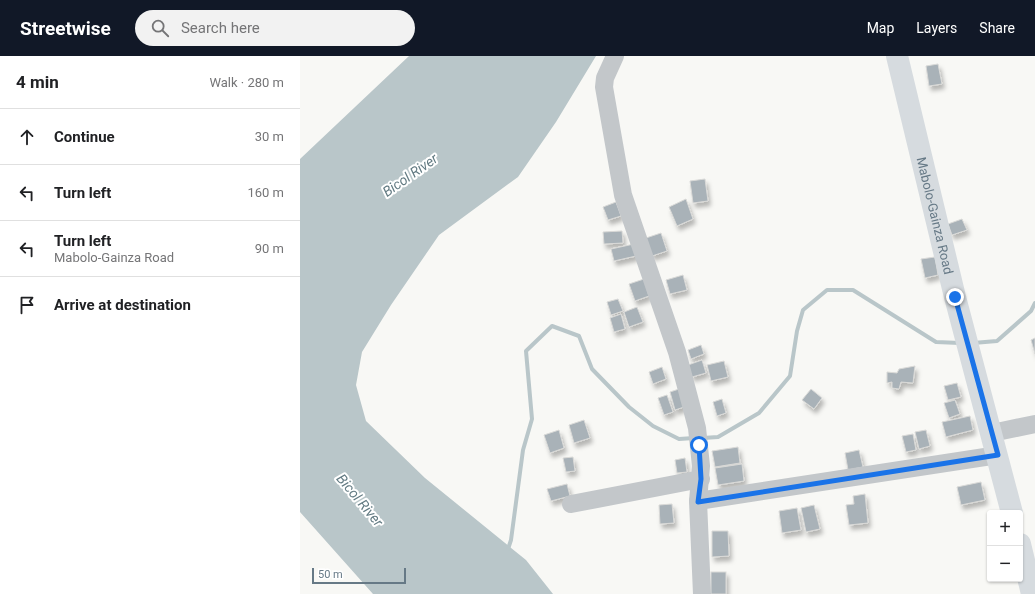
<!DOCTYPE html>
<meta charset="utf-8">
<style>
:root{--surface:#fff;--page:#f2f2f2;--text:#202124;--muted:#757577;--line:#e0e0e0;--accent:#111827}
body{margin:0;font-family:Roboto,sans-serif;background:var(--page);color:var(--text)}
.controls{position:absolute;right:12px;bottom:12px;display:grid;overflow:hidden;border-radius:4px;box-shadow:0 1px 3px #0004}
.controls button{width:36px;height:36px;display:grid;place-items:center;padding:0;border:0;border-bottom:1px solid var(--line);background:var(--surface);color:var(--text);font:20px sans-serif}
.scale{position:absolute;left:12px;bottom:10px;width:94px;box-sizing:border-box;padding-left:4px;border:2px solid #667986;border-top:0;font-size:11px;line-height:14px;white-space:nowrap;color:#667986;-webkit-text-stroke:3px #fff;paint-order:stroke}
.stop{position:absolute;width:12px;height:12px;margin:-9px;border:3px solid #1a73e8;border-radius:50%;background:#fff}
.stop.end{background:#1a73e8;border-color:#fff;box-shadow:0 1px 4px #0008}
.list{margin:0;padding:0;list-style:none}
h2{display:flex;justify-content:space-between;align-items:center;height:52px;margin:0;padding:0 16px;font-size:17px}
h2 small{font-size:13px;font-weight:400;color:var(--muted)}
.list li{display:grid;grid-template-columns:26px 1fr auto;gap:12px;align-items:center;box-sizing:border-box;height:56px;padding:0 16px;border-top:1px solid var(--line)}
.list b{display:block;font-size:15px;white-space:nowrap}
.list p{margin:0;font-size:13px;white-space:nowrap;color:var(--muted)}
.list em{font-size:13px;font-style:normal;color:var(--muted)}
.icon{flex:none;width:22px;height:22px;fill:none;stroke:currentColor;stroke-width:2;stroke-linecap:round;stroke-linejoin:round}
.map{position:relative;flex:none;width:735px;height:538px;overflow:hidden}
header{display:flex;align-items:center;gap:24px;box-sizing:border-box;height:56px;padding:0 20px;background:var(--accent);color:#fff}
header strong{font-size:19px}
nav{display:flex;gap:22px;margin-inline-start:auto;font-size:14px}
.search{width:280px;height:36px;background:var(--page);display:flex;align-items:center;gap:10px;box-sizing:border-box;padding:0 14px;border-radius:22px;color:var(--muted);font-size:15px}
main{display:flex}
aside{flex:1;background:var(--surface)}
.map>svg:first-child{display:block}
.water{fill:#b9c6c9}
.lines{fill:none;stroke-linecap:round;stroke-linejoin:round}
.stream{stroke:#b9c6c9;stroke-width:4}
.building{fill:#a9b2b8;stroke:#d9d9d7;filter:url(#shadow)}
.minor{stroke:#c3c7ca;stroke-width:18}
.major{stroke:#d6dbdf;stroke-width:22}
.route{stroke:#1a73e8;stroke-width:5}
.labels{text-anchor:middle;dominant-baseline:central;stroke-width:4;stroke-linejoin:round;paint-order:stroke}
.street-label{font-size:13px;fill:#667986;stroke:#fff}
.water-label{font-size:14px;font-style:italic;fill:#627a82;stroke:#fff}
</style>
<header>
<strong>Streetwise</strong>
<div class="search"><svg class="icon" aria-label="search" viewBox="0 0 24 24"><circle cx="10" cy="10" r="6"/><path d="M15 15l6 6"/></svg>Search here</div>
<nav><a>Map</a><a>Layers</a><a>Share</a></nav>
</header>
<main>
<aside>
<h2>4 min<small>Walk · 280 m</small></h2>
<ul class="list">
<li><svg class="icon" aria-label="ahead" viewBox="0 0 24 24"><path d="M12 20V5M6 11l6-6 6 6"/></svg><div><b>Continue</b></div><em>30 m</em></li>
<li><svg class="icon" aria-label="left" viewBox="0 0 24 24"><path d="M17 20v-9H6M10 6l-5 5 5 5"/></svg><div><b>Turn left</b></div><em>160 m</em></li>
<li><svg class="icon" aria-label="left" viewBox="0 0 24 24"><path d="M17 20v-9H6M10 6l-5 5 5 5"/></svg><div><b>Turn left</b><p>Mabolo-Gainza Road</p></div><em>90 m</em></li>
<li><svg class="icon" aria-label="arrive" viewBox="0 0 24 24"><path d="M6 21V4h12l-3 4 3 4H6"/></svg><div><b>Arrive at destination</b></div></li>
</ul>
</aside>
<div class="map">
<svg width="735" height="538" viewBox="0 0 735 538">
<defs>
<filter id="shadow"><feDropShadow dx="2.5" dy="4.5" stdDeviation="2" flood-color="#0004"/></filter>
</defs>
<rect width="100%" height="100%" fill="#f8f8f5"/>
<path class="water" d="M109,0H296L256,66L218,121L139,179L91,249L62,296L56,329L66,365L125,422L226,504L253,538H73L0,456V103Z"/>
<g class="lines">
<g class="stream">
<path d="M673,287L697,285L731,255L735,247"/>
<path d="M403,382L418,381L459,357L490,320L497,275L503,254L527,234H553L636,286L660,287"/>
<path d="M208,493L211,484L223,394L232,363L226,295L252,270L279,280L292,313L329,351L353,370L379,383L394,382"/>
</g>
</g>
<g class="building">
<path d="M638,8L642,28L629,30L626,10Z"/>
<path d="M405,123L408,145L393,147L390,125Z"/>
<path d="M386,143L393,163L377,170L369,151Z"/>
<path d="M316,146L321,160L308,164L303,151Z"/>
<path d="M662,163L667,174L652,179L648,168Z"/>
<path d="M322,175L323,187L304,188L303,176Z"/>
<path d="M361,177L367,195L352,200L346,182Z"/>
<path d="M334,188L336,200L314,205L311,193Z"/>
<path d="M635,201L638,219L625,222L621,203Z"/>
<path d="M383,219L387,234L370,238L366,224Z"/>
<path d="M344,223L349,240L335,245L329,228Z"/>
<path d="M318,243L323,255L311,259L307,246Z"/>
<path d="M337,251L343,266L329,271L324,256Z"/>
<path d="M321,258L325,273L314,276L310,262Z"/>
<path d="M735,282V298L731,284Z"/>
<path d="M401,289L404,298L391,303L388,294Z"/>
<path d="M402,304L406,317L392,321L388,309Z"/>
<path d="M424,305L428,321L411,325L407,309Z"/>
<path d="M615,310L613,327L601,326L599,333L592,332V326L587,327V316L597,317L599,313Z"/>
<path d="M362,311L366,323L353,328L349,316Z"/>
<path d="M657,327L661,341L648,344L644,330Z"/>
<path d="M379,333L384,351L375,354L370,336Z"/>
<path d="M511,333L522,342L514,353L502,344Z"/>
<path d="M367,339L373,356L364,359L358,342Z"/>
<path d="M422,343L426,357L417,360L413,346Z"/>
<path d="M655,344L660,358L649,362L644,347Z"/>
<path d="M670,360L673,374L646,381L642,366Z"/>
<path d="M284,364L290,382L274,387L269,369Z"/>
<path d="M259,374L264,392L250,397L244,379Z"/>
<path d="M626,374L630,390L619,393L615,376Z"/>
<path d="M613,378L616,394L606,396L602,380Z"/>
<path d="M438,391L440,407L415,411L412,395Z"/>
<path d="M559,394L563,411L548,414L545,397Z"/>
<path d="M273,401L275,415L266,416L263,402Z"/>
<path d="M385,402L387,416L377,417L375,404Z"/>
<path d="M442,408L444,425L418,429L415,412Z"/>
<path d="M681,426L685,444L661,449L657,431Z"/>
<path d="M267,428L270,440L251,445L247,433Z"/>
<path d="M565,438L568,467L549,469L546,449L554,448L553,440Z"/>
<path d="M372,448L374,467L360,468L359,449Z"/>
<path d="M514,449L520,473L506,476L501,452Z"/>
<path d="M497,452L501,474L482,477L479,455Z"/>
<path d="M412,475H428L429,500L412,501Z"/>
<rect x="411" y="516" width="15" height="22"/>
</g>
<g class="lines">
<g class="minor">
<path d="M315,0L305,22L304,31L323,139L377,296L397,372L401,410L398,445L402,538"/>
<path d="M692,377L735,368"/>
<path d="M398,445L698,399"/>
<path d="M271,448L401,423"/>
</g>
<g class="major">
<path id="s1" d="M597,0L655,241L712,457"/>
<path d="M720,488L732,538"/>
</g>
</g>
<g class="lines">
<path class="route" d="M399,389L401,423L398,446L698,399L655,241"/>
</g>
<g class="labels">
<g class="street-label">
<text stroke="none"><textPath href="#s1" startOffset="164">Mabolo-Gainza Road</textPath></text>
</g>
<g class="water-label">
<text transform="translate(110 119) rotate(-35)">Bicol River</text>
<text transform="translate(60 444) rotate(50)">Bicol River</text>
</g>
</g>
</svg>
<div class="controls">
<button>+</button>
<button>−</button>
</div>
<div class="scale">50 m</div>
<div class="stop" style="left:399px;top:389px"></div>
<div class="stop end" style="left:655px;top:241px"></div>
</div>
</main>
